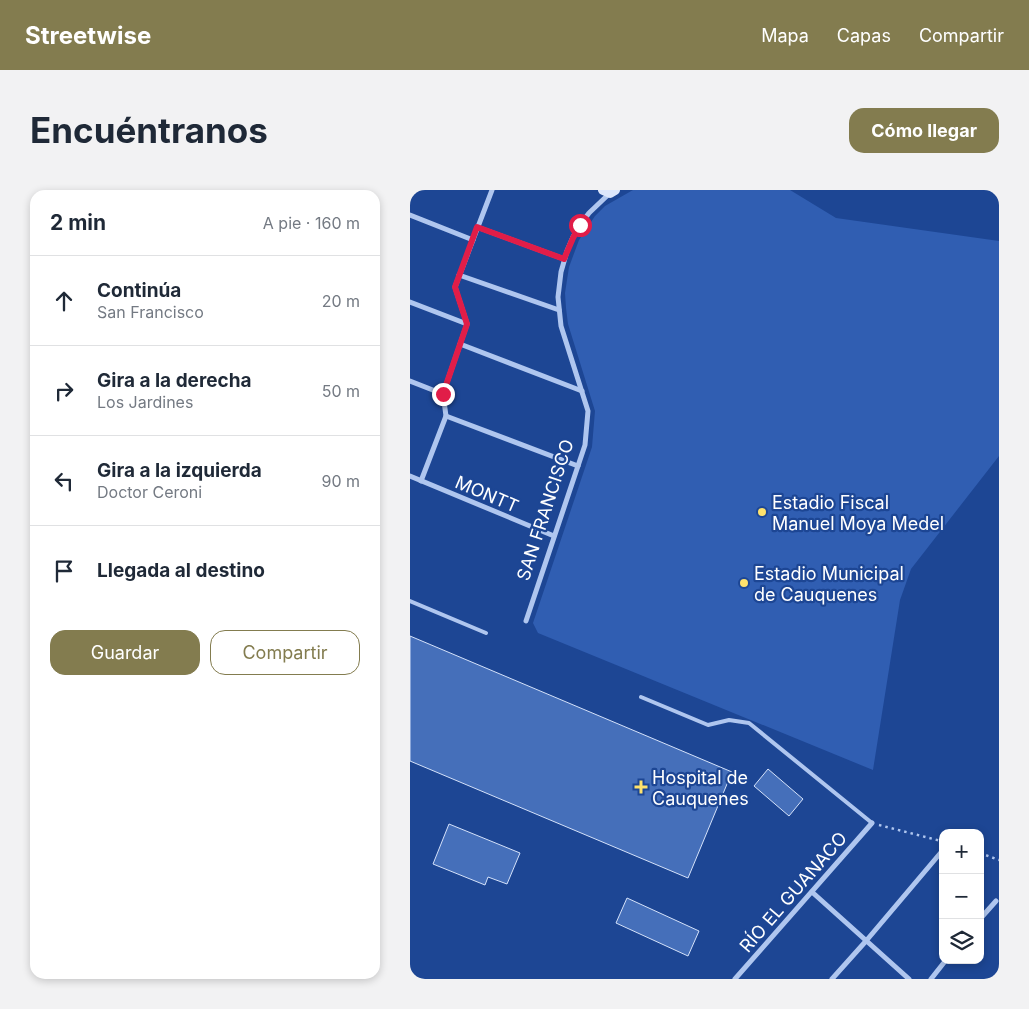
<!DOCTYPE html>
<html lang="es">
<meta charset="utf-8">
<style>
:root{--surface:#fff;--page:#f2f2f3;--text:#1f2937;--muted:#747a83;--line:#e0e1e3;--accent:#837c4f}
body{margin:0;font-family:Inter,sans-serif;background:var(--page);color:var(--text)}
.controls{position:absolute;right:15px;bottom:15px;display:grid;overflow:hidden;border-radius:10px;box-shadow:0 2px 8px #0003}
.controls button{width:45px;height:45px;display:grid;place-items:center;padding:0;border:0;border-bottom:1px solid var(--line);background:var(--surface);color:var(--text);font:25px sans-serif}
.stop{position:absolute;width:15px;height:15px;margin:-11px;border:4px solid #e11d48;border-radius:50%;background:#fff}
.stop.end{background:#e11d48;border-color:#fff;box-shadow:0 1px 5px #0008}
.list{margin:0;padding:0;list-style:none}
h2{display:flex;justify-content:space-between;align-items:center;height:65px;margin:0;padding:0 20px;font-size:21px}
h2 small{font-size:16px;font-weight:400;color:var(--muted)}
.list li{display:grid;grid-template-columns:32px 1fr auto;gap:15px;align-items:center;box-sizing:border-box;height:90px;padding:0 20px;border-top:1px solid var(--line)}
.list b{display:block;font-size:19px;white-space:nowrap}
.list p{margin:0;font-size:16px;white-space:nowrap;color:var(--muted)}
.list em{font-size:16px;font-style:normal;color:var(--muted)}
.actions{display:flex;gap:10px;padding:15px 20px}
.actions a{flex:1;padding:11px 0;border:1px solid var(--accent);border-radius:15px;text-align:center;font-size:18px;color:var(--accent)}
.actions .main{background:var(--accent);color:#fff}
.icon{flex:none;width:28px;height:28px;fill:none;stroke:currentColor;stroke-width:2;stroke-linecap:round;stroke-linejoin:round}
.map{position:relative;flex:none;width:589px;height:789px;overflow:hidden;border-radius:15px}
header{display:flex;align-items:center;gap:30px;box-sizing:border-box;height:70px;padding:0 25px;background:var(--accent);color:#fff}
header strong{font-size:24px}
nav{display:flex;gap:28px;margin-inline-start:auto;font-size:18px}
.intro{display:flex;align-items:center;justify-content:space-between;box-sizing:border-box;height:120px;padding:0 30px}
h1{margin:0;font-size:35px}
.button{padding:12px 22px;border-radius:15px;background:var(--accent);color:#fff;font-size:18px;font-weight:700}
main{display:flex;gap:30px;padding:0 30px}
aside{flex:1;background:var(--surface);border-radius:15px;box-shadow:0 2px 8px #0003}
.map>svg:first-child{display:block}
.pitch{fill:#305eb2}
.building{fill:#456fba;stroke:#d5e2fa}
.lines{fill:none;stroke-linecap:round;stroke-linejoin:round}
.path{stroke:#afc6ef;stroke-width:2.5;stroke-dasharray:2.5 4;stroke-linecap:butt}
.lane{stroke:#afc6ef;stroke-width:4}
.street{stroke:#afc6ef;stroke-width:5}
.secondary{stroke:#dce6fb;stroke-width:10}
.route{stroke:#e11d48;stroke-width:6}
.poi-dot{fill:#fee26d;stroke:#1d4694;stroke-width:2}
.labels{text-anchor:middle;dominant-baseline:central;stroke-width:4.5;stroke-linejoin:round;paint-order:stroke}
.street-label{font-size:18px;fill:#fff;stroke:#1d4694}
.poi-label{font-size:18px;fill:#fff;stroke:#1d4694;text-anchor:start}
</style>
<header>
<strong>Streetwise</strong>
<nav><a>Mapa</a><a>Capas</a><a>Compartir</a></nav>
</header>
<div class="intro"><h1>Encuéntranos</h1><a class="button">Cómo llegar</a></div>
<main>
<aside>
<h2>2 min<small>A pie · 160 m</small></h2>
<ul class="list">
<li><svg class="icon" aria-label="ahead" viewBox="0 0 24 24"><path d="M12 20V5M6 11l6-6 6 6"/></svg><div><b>Continúa</b><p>San Francisco</p></div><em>20 m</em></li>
<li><svg class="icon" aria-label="right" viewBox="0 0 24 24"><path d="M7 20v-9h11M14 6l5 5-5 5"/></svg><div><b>Gira a la derecha</b><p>Los Jardines</p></div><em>50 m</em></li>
<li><svg class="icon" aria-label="left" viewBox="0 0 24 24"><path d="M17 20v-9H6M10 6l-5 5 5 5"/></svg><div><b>Gira a la izquierda</b><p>Doctor Ceroni</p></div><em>90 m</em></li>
<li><svg class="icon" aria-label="arrive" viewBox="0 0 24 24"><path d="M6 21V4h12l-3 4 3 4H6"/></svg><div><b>Llegada al destino</b></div></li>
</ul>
<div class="actions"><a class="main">Guardar</a><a>Compartir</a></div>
</aside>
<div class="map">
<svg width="589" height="789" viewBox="0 0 589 789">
<rect width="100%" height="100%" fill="#1d4694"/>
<path class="pitch" d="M223,0H380L426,28L589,51V266L501,379L490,410L463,580L128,443L123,433L182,257L185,221L158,134L156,118L155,103L159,77L169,50L185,26L195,16Z"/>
<g class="building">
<path d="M0,446L322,582L278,688L0,571Z"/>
<path d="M358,579L393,609L379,626L344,596Z"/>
<path d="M39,634L110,663L97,694L78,687L75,695L23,674Z"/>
<path d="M217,708L289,741L278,766L206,733Z"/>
</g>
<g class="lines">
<g class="path">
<path d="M469,635L531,651"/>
<path d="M570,663L589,670"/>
</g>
<g class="lane">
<path d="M0,411L76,443"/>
<path d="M231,507L298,535L319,530L339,533L462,633"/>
</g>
<g class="street">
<path d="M0,25L63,50"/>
<path d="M67,37L154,69"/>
<path d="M49,85L149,120"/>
<path d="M0,112L57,134"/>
<path d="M50,154L172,201"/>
<path d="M0,191L33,204"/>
<path d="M36,226L168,276"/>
<path d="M0,286L144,346"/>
<path d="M11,291L36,226L33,204L57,134L45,97L82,0"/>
<path d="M116,431L175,255L178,221L151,136L148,107L151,82L157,61L163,47L170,35L179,23L200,3"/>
<path d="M402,702L499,789"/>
<path d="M570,729L586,711"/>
<path d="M325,789L462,633"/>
<path d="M422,789L456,751L533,660"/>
<path d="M521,789L536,770"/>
</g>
<path class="secondary" d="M193,0L200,3L205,0"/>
</g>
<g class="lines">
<path class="route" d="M33,204L57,134L45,97L67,37L154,69L163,48L170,35"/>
</g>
<g class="poi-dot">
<circle cx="352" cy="322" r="5"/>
<circle cx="334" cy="393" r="5"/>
<path d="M228.5 589.5h5v5h5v5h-5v5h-5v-5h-5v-5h5z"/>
</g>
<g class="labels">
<g class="street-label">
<text transform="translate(77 304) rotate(23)">MONTT</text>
<text transform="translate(135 320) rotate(-72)">SAN FRANCISCO</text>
<text transform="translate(383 702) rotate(-49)">RÍO EL GUANACO</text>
</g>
<g class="poi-label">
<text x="362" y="312">Estadio Fiscal<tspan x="362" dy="21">Manuel Moya Medel</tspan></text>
<text x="344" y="383">Estadio Municipal<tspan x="344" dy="21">de Cauquenes</tspan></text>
<text x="242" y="587">Hospital de<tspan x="242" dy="21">Cauquenes</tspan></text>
</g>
</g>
</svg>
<div class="controls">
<button>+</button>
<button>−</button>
<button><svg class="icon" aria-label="layers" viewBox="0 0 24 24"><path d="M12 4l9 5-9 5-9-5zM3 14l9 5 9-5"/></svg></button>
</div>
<div class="stop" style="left:170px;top:35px"></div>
<div class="stop end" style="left:33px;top:204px"></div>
</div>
</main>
